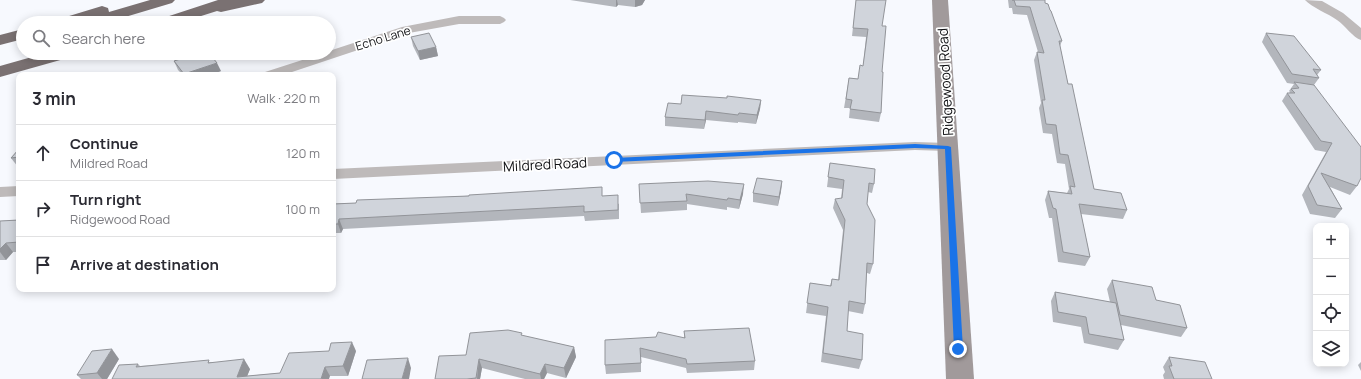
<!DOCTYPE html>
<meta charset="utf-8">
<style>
:root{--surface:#fff;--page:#f7f7f7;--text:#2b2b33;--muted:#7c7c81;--line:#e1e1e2}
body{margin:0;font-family:Manrope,sans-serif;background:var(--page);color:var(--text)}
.controls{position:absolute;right:12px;bottom:12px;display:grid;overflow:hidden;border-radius:8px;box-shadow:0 2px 10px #0003}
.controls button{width:36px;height:36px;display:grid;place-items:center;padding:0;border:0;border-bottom:1px solid var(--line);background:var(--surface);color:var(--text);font:20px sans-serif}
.stop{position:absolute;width:12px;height:12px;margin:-9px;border:3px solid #1a73e8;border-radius:50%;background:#fff}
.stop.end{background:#1a73e8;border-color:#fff;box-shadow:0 1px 4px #0008}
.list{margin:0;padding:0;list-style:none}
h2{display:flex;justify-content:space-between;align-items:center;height:52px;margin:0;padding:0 16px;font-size:17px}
h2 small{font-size:13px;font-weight:400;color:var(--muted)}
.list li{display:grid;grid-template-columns:26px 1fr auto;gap:12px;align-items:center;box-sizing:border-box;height:56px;padding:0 16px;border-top:1px solid var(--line)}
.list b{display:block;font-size:15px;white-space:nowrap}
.list p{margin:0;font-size:13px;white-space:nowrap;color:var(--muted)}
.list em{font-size:13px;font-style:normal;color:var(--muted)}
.icon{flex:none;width:22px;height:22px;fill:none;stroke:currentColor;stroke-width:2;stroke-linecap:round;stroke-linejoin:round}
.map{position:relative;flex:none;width:1361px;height:379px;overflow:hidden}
.search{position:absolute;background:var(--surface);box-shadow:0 2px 10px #0003;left:16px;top:16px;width:320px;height:44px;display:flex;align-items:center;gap:10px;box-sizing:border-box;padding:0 14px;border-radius:22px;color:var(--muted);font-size:15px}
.panel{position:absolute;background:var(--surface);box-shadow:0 2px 10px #0003;left:16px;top:72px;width:320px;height:220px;border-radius:8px}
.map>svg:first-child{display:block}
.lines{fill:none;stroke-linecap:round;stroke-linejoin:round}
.minor{fill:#bebaba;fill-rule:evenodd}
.secondary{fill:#a19a9b;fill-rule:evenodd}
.motorway{fill:#7a7172;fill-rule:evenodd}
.wall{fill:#b3b6bc}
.shaded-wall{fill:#929499}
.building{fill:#d0d4db;stroke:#929499}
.route{fill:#1a73e8}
.labels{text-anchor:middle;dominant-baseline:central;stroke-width:3.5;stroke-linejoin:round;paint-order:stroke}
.far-street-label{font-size:12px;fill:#111215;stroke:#fff}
.street-label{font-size:14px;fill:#111215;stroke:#fff}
</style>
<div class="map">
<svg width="1361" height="379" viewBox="0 0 1361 379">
<rect width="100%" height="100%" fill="#f7f9fe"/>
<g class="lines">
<g class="minor">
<path d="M1305,0L1322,1L1343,13L1361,28V40C1353,38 1345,25 1337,20C1329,14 1311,7 1305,0Z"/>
<path d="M459,16H500L504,18L506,20L504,22L500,24H459L409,33L283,75H263L265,72L324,53H329V51L402,27Z"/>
<path d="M915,142L948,143L953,144L955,147L953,150L948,151L915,150L333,179V169Z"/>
<path d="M19,186V196L0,197V187Z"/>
</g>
<path class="secondary" d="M932,0H948L974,379H946Z"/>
<g class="motorway">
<path d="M150,0H175L172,3L105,23H54L56,20L102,6L108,8L109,12Z"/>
<path d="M218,0H265L262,3L221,12L217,11L179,23H155L157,20Z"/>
<path d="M23,29V39L0,45V35Z"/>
<path d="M46,53H74L71,57L0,77V66Z"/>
</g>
</g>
<g class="wall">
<path d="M570,0H645L642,5L635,7L618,5L616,7Z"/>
<path d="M856,0L882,26L881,113L879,122L849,118L850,108H844L849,78L858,79L863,66L866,37L852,36Z"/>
<path d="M1008,0H1045V3L1050,10L1062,41L1060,46L1068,84L1094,189L1127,210L1123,219L1081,214L1090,257L1085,266L1058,262L1052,218H1049L1045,200L1048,191L1067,193L1069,189L1065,164L1057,163L1052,134L1043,133L1039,108L1041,103L1034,60L1037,52H1038L1027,15L1013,14L1012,8H1009Z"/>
<path d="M1266,33L1321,70L1317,75L1319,78L1314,85L1357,186L1350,195L1330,187L1342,209L1335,218L1310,214L1302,195L1326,152L1315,150L1282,101L1287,93H1289L1290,92L1289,91L1294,84L1287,83L1262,42Z"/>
<path d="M411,37L436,47L438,56L420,60L413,46Z"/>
<path d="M174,61L221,71L210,75H183L178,70Z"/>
<path d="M727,98L761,100L760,109L756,124L738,122V123L706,120L704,129L665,126V117L681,104Z"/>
<path d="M19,149V167H18L11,158Z"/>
<path d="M830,163L874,184L872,193L868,192L867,204L873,264L870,274L867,273L865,304L863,314L848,311L847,331L862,360L859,369L821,362L826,316L806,313L810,283L830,286L832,279L838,280L843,230L833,208L835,199H841L842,189L827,187Z"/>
<path d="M782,181L781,191L778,206L753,202V193Z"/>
<path d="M639,184L743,194L739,209L727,207V210L687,204V210L641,213Z"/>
<path d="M602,187V196L619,204V219L585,221L584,216L343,229L341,233H333V204L356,203Z"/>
<path d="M19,220V252H13L6,260H0V221Z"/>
<path d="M1112,280L1156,300L1187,328L1181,337L1121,325L1124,340L1118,350L1084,343L1081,327L1053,322L1051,301L1055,292L1110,302L1107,289Z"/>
<path d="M684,331L755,361L754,370L687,373L686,368L641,357V372L606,374L605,365V340L684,338Z"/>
<path d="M522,336L574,347L576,357L566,378L547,373L544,379H525L482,368L480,379H435L466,355Z"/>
<path d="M356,351L348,376H330L112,379L138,364L140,366L211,362L250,369L247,376L280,373Z"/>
<path d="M1169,357L1212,379H1164L1163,375L1165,372L1163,367Z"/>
<path d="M119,359L107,379H81L77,375Z"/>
<path d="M1361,362V371L1358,365Z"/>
</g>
<g class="shaded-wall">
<path d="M616,0H617L618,5L616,7Z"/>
<path d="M635,0H645L642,5L635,7Z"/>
<path d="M436,47L438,56L420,60L418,51Z"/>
<path d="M217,63L221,71L210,75H185L184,74Z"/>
<path d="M761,100L760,109L756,124L757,115Z"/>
<path d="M706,111V120L704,129Z"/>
<path d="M782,181L781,191L778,206L779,197Z"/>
<path d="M744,184L743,194L739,209L740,200Z"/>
<path d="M339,219L343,229L341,233L338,224Z"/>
<path d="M6,243L13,252L6,260L0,252V249Z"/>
<path d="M352,342L356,351L348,376L343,366Z"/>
<path d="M574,347L576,357L566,378L564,368Z"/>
<path d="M112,349L119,359L107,379H102L97,373Z"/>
<path d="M408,358L411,368L409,379H402Z"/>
<path d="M244,359L250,369L246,379L237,377Z"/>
<path d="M479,359L482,368L480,379H477Z"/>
<path d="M545,364L547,373L544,379H541L540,374Z"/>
<path d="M325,367L330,376L329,379H321Z"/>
</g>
<g class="building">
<path d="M856,0H886L882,26H886L882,72H883L881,113L850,109L852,100L846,99L849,78L858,79L860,65L863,66L868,29L853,28Z"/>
<path d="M1012,0H1045V3L1048,4L1050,10L1051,11L1062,41H1059L1068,84H1072L1094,189L1121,193L1127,210L1079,204L1090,257L1063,252L1056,209L1053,208L1048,191L1072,194L1070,186L1075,187L1068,155L1060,154L1056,125L1046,124L1042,100H1045L1037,52L1044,53L1030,7L1016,6L1014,0Z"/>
<path d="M429,33L436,47L418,51L411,37Z"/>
<path d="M1266,33L1294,36L1321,70L1313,69L1319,78L1292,74Z"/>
<path d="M200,53H209L217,63L184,74L174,61Z"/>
<path d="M1294,82L1314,85L1361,147V178L1357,186L1321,173L1342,209L1317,205L1308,186L1332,143L1321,141L1287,93H1295L1291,89L1299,88Z"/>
<path d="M682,95L727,98V96L761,100L757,115L739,113L738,115L706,111L705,120L665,117L668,103L681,104Z"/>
<path d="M19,149V157L11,158Z"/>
<path d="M830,163L875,169L874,184L869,183L867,204L875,220L873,264L867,263L865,304L849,301L847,331L863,334L862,360L823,353L828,307L807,303L810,283L831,286L832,279L839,280L845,220L835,199L842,198L844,180L828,177Z"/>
<path d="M757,178L782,181L779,197L753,193Z"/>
<path d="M708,181L744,184L740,200L728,198L727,200L686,194L687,201L640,203L639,184Z"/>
<path d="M602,187V196L618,195V210L584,212V206L339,219L338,224H333V204L356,203L357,200L469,196V195Z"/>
<path d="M19,220V242L6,243L0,249V221Z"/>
<path d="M1112,280L1152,287L1156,300L1180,305L1187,328L1120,315Z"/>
<path d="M1055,292L1116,303L1124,340L1089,334L1086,317L1058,312Z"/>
<path d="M749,328L755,361L687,364L686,359L640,348L641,363L605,365V340L656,337L658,332L685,338L684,331Z"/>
<path d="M508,330L522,333L521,335L574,347L564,368L545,364L540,374L479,359L476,378L467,379H435L439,356L466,355L470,333Z"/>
<path d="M352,342L343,366L325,367L321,379H112L119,365L138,364L136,367L209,360L208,363L244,359L237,377L280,373L289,353L329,351L331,343Z"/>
<path d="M112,349L97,373L77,375L92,351Z"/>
<path d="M1169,357L1205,362L1212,379H1174L1169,366H1172Z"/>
<path d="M408,358L402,379H362L367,360Z"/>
</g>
<path class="route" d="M915,144L948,146L951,147L963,349L958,352L954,349L945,149L915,148L614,162L611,160L614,158Z"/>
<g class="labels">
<g class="far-street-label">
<text transform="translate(383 38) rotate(-17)">Echo Lane</text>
</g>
<g class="street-label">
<text transform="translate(945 82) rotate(-93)">Ridgewood Road</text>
<text transform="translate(545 164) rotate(-3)">Mildred Road</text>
</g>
</g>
</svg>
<div class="controls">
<button>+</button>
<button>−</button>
<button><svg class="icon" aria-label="locate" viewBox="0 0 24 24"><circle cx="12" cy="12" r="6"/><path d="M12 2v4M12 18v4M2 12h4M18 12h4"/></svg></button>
<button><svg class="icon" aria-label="layers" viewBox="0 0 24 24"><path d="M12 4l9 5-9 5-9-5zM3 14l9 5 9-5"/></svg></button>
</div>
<div class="stop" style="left:614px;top:160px"></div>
<div class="stop end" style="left:958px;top:349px"></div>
<div class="search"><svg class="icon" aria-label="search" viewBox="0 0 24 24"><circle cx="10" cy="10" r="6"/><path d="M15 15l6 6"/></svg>Search here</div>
<section class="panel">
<h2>3 min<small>Walk · 220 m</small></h2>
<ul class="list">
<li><svg class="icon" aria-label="ahead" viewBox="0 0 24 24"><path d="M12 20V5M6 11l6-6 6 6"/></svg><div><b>Continue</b><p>Mildred Road</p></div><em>120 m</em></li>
<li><svg class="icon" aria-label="right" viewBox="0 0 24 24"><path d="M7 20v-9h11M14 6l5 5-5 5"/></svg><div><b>Turn right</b><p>Ridgewood Road</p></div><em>100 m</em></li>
<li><svg class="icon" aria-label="arrive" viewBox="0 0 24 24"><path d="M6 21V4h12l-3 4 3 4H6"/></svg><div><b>Arrive at destination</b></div></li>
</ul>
</section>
</div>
